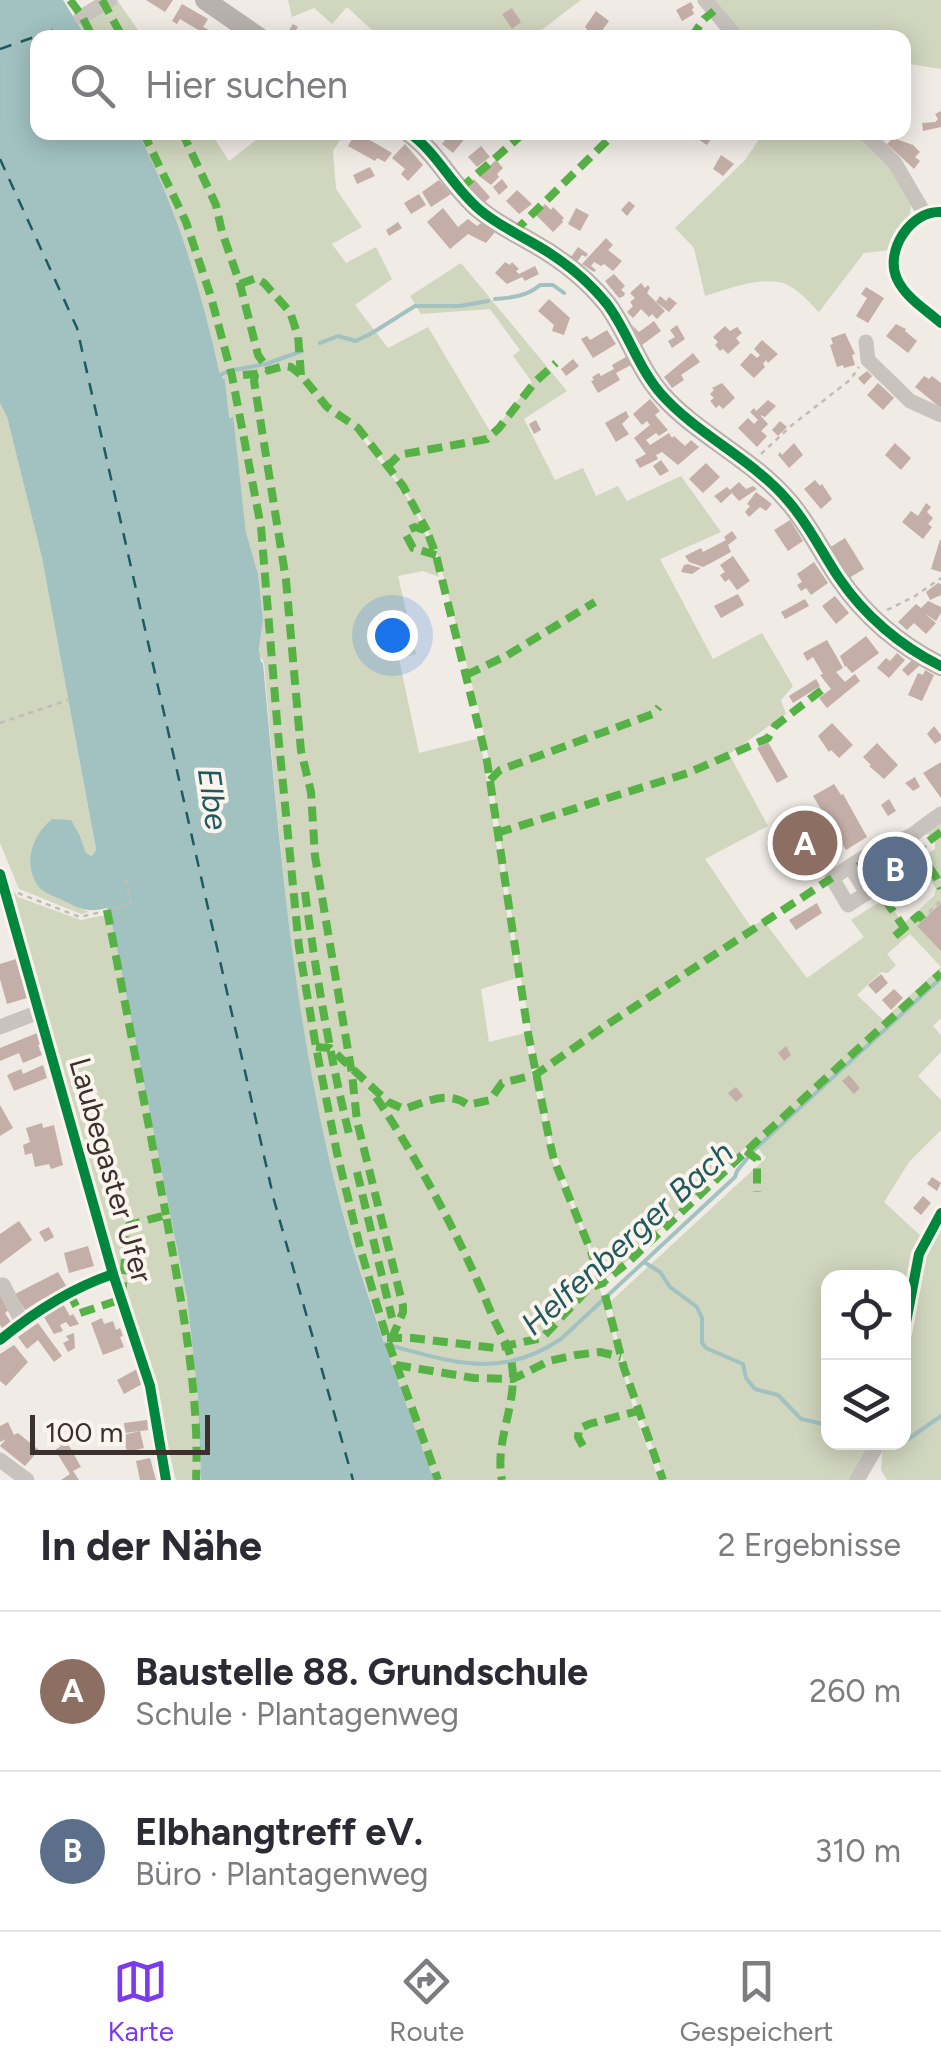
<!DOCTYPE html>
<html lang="de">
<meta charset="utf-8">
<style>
:root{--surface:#fff;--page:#f7f7f7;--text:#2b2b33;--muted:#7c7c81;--line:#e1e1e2;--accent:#7c3aed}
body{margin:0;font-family:Figtree,sans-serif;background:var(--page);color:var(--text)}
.controls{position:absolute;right:30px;bottom:30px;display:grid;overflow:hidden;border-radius:20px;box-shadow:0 5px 25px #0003}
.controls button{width:90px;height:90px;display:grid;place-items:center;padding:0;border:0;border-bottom:2px solid var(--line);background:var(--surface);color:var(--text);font:50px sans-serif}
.scale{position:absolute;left:30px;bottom:25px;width:180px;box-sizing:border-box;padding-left:10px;border:5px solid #3b302b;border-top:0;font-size:28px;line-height:35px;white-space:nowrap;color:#3b302b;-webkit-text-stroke:8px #fbf5ee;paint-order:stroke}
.you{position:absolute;left:392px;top:635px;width:35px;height:35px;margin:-25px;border:8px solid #fff;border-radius:50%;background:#1a73e8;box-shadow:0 0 0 15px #1a73e833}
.badge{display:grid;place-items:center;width:65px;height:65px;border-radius:50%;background:var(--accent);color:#fff;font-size:32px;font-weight:700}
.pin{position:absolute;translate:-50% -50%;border:5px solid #fff;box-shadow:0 2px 10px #0006}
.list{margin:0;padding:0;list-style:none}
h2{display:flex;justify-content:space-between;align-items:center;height:130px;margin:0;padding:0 40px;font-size:42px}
h2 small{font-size:32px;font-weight:400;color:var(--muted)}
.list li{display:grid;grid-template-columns:65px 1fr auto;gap:30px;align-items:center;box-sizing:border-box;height:160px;padding:0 40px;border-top:2px solid var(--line)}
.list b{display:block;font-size:38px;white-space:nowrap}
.list p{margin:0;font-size:32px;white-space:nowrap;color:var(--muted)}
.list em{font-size:32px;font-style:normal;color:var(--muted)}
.icon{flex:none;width:55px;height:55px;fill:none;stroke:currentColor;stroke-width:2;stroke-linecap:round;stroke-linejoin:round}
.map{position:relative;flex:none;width:941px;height:1480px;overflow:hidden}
.search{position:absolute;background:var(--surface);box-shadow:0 5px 25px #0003;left:30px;right:30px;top:30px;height:110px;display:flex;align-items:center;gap:25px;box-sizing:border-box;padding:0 35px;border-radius:20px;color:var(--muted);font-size:38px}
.sheet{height:450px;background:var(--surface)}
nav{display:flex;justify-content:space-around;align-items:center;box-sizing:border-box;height:140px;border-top:2px solid var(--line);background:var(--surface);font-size:28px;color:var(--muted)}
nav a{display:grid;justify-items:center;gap:5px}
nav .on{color:var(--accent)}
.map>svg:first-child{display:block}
.green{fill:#d1d6bf}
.water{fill:#a1c2c1}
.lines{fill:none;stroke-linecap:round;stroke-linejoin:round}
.stream{stroke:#a1c2c1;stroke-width:4}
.ferry{stroke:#1f5a5e;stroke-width:2.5;stroke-dasharray:12 10;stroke-linecap:butt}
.building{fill:#c3afa7}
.path{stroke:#c2bbb6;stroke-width:2.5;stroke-dasharray:5 5;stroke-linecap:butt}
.minor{stroke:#c9c3be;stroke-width:15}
.major{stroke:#b8b1ad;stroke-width:20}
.quiet{stroke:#57b246;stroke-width:8;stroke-dasharray:15 8;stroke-linecap:butt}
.cycleway-casing{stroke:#fbf5ee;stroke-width:16}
.cycleway{stroke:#00873e;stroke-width:10}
.labels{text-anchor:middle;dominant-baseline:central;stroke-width:8;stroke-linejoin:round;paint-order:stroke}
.street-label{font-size:30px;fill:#3b302b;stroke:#fbf5ee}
.water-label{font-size:32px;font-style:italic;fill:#1f5a5e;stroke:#fbf5ee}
</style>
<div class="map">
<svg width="941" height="1480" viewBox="0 0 941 1480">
<rect width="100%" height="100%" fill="#f0ebe5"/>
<g class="green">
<path d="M117,0L143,37H86L76,21Z"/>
<path d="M288,0H581L531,38L372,37L374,32L347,7L332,24L314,8L292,17Z"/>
<path d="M709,0H941V69L909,64L904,67V38L743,37Z"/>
<path d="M138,133H211L229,161L265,133H345L333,151L336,189L362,227L332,244L346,263L376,247L392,279L355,305L388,348L428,327L490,431L497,427L532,382L513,356L520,350L490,309L421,314L410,296L461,263L567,391L524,419L555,480L583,468L596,496L618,486L627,501L681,476L721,532L660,559L713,659L762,633L793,686L781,700L786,714L729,754L768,826L705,859L751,927L763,920L807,978L864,937L851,920L886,898L903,924L934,896L936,889L918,860L935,849V843L931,835L922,834L941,818V967L910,934L887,954L896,965L888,973L881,972L857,995L883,1020L941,967V1018L933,1026L941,1035V1052L918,1076L941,1100V1130L909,1162L884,1202L923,1238L904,1309V1278H828V1442L874,1443L851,1480H665C644,1422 618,1362 611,1301L766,1158L752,1141L624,1264L603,1280L552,1143L521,978L489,760L480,715L438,556C421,507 393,471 361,431L359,433C370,451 384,466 397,483C418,511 431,544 439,577L423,571L398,576L416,654L399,659L419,753L480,738L517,978L481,989L489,1042L525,1033L533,1079L552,1160L589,1250L635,1415L659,1480H434C395,1373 354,1265 328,1154C291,993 278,828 264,663L259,654L263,620L258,574L246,532L233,418L229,416L225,380L220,375C202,292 177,208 138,133Z"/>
<path d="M763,133H858L892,165L911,204L910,215L899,230L890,250L864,253L819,312C808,301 795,285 779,282C755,278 728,289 705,296L694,248L675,228L745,160Z"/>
<path d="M0,403L7,417L42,558L96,849L95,854L91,856L86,853L80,836L48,894L89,912L81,914L19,889L0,843Z"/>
<path d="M12,889L18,897L81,920L110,914L187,1298L198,1397L201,1480H176L152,1385Z"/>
<path d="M941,1221V1480H887L881,1470L883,1443L904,1442V1360L908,1326L916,1276Z"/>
</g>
<path class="water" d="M0,0H63L86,37L38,38V132L138,133C177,208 202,292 220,375L225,380L229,416L230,418L233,417L234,424L246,532L258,574L263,620L259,650L261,662L263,663C278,828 291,992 328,1154C353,1265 395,1373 434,1480H201L198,1397L187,1298L110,914L107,908C86,913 81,909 62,900C53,896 41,892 36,883C23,859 34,834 52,819L71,820L80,836L86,853L91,856L94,854L96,849L42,558L7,417L0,403Z"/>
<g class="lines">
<g class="stream">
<path d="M495,299C510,298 528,296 540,285H553L564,293"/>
<path d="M320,343L338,336L356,341L372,333L415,306H460L488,301"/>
<path d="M220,375L229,371L266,364L302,351"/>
<path d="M644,1262L660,1272L670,1287L697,1307L702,1318V1343L706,1348L743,1364L746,1378L755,1389L778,1395L801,1419L828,1425"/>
<path d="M384,1344C451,1361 499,1381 561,1339L735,1177L737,1171L754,1150L941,978"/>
<path d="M904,1442L941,1416"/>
<path d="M887,1446H899L903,1442"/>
</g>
<g class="ferry">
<path d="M0,49L60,28"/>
<path d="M0,159L77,328L274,1200L353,1480"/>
</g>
</g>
<g class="building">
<path d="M146,0H173L165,12Z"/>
<path d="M691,2L694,8L692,9L694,14L682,21L676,10Z"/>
<path d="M182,4L208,19L203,27L211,31L205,38H196L200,31L180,19L177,24L172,21Z"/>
<path d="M512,8L521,22L512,29L502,14Z"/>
<path d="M596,11L609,21L598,36L595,34L593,37L585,31L587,29L585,27Z"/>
<path d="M293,24L298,27L293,34L298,38H284Z"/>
<path d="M941,111V127L923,131L922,123L935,122L938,119L935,114Z"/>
<path d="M356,132L392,153L385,162L377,158L375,161L348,146Z"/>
<path d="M451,132H460L466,137L453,153L442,144Z"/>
<path d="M687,132H703L711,139L707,145Z"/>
<path d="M893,138L913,145L920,152L915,157L920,161L914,169L887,144Z"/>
<path d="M405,144L423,165L408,181L401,174L405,169L392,158Z"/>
<path d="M481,146L490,157L477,167L468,157Z"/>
<path d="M721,155L734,164L723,176L713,169Z"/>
<path d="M496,160L503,168L497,174L499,177L491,185L479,176Z"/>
<path d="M370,167L375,176L357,184L353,175Z"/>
<path d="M474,179L490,197L483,204L467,186Z"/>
<path d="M502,179L508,187L499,195L493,187Z"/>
<path d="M439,180L451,194L431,207L422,192Z"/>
<path d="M517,190L532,204L519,214L506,201Z"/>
<path d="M419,194L426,205L411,214L404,203Z"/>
<path d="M629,201L635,206L627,216L621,210Z"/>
<path d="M545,204L551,210L553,207L564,218L562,220L563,222L553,232L535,214Z"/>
<path d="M443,208L458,227L468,219L477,226L481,223L495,232L486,243L468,234L450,249L427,222Z"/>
<path d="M576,208L589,215L580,231L568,224Z"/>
<path d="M398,222L402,228L389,236L386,230Z"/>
<path d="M606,238L613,245L608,250L622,261L613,271L604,264L601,266L594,262L591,266L596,270L594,272L582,264Z"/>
<path d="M578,247L588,254L586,257L582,255L577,262L571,257Z"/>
<path d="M505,262L510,265L512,262L519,269L516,271L519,274L535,266L539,274L525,281L522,277L507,284L495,273Z"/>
<path d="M614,274L625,286L621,290L625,293L624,296L619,298L605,281Z"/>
<path d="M641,283L645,288L648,285L650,288L647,293L665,311L657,319L652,314L649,317L641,309L633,318L627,312L633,306L630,302L635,298L630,293Z"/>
<path d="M866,287L884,298L868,323L856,316L867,298L861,294Z"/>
<path d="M660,296L666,301L669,297L677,303L669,312L656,302Z"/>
<path d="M549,299L570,318L564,335L552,331L554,325L538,311Z"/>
<path d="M654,321L661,331L642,345L632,325L639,332Z"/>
<path d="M896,324L906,329L905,331L917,341L908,353L886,336Z"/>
<path d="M677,325L685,339L672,348L668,341L675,337L670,330Z"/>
<path d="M725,326L730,331L737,327L742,333L736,338L740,343L728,354L723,349L720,351L715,345L718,342L713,337Z"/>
<path d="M607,330L616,344L593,358L581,339L587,336L590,340Z"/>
<path d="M845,333L855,354L852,355L855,365L844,368L843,365L837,367L830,345L833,344L831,338Z"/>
<path d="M762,340L778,354L768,363L766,360L763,364L765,367L754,378L740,365L751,353L757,358L760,355L754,349Z"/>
<path d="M693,353L700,362L681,375L684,380L672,388L664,377Z"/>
<path d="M626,357L631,365L616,373L620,380L598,393L591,381L594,380L592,377L599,373L601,376L614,369L612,365Z"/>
<path d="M573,359L579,366L566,376L561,369Z"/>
<path d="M867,371L872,376L864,385L858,378Z"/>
<path d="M924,376L929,379L932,376L941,383V408L915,387Z"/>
<path d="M722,383L735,398L723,409L719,405L716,408L710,401L714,398L710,394L714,390L712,388Z"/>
<path d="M878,383L894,398L883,410L867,395Z"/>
<path d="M650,399L660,411L655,415L668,430L659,436L656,433L646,440L650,445L669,433L672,438L674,436L685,446L691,440L699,447L678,465L662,452L656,455L658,459L640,468L635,460L646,454L634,438L650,425L647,421L642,425L633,414Z"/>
<path d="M768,400L776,406L765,417L760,415L768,424L761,431L767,436L757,447L738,428L748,418L754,424L758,420L750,412L754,408L756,411Z"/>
<path d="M626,411L629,417L622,424L629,434L616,442L605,423Z"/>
<path d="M536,420L541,430L534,434L529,424Z"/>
<path d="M780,421L787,427L778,436L772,430Z"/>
<path d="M794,443L803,455L789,468L778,455L780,452L782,455Z"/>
<path d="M895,443L911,458L901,470L885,455Z"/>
<path d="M661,460L669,471L660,476L653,466Z"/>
<path d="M706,463L720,477L703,493L689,479Z"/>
<path d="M815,480L820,486L822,484L832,499L821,509L804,489Z"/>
<path d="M739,482L746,489L753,486L757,489L739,501L732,493L721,503L714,496L727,487L730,490Z"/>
<path d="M756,492L772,504L766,511L760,507L749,517L745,512L750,506L747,504Z"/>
<path d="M926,503L931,507L927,512L933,518L928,524L932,527L923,539L902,522L911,511L918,516Z"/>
<path d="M790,520L803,541L788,551L774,530Z"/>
<path d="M732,531L737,538L728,545L731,552L709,564L703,567L689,562L685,556L701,548L703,552L726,540L724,537Z"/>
<path d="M845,538L864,569L849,578L829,548Z"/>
<path d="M940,540H941V572L931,569Z"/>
<path d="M733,556L750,581L737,590L729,579L725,582L720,575L725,572L720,565Z"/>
<path d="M814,562L828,583L811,595L806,588L801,591L797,585L802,582L797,574Z"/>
<path d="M688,564L697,567L701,568L692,574L681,572L684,565Z"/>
<path d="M938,583L941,584V595L930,600L926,592Z"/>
<path d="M738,594L744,605L721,618L714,606Z"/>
<path d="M835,596L849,613L836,624L822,606Z"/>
<path d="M805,599L809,606L785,619L781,612Z"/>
<path d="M928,601L941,607V613L936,621L924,613L936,623L926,634L914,623L907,630L898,622L916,604L921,608Z"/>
<path d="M866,636L879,653L852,673L846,666L845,667L840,656Z"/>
<path d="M827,640L843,668L836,672L845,682L855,674L860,681L827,708L819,698L831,689L820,675L823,674L813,657L807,661L803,653Z"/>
<path d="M897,653L905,660L889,678L877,668L886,658L890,661Z"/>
<path d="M912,660L920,665L908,676L902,670Z"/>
<path d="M925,670L934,675L922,701L908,695L918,673L923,675Z"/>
<path d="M816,679L820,686L793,703L789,696Z"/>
<path d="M832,723L853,745L839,758L831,750L829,752L818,736Z"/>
<path d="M934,726L941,735V740L935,744L927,734Z"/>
<path d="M768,742L788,777L777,783L757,748Z"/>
<path d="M877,743L898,765L884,779L869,766L871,765L863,757Z"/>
<path d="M941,762V798L923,773Z"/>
<path d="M915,777L920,787L913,791L905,783Z"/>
<path d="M834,784L841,795L843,794L867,837L846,850L813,796Z"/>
<path d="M889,799L896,811L888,816L881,805Z"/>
<path d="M891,846L901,862L906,860L909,865L917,860L930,880L917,888L914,883L898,892L876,856Z"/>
<path d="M817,903L822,913L796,930L789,920Z"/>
<path d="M941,903V951L917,926Z"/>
<path d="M16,959L27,998L7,1004L0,979V964Z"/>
<path d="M881,974L888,983L876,994L868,985Z"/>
<path d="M894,989L903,998L891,1010L882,1000Z"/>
<path d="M37,1033L41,1044L38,1045L42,1055L23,1063L19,1053L0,1061V1048Z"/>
<path d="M786,1046L791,1055L784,1061L778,1053Z"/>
<path d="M43,1065L47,1078L14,1091L7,1075L21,1069L23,1074Z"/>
<path d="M849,1075L860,1088L854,1094L842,1081Z"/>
<path d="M736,1087L743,1096L736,1102L728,1093Z"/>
<path d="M0,1105L13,1128L0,1136Z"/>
<path d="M42,1123L43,1128L54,1125L63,1165L51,1169L49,1164L35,1167L32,1153L25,1155L23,1145L30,1142L26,1128Z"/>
<path d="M932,1177L941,1183L937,1191L927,1184Z"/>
<path d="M923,1196L931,1203L921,1215L913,1208Z"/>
<path d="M19,1221L32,1240L0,1264V1234Z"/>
<path d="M49,1227L54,1237L45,1242L39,1232Z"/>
<path d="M88,1246L94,1266L69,1273L64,1253Z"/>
<path d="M58,1272L68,1289L46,1301L44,1298L25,1310L15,1294Z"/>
<path d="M0,1294L10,1309L5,1313L11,1322L2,1328L0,1325Z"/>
<path d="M63,1304L70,1316L73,1314L79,1324L70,1327L66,1322L60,1325L63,1331L54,1334L44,1317Z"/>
<path d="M102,1318L104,1324L113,1321L116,1330L120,1328L123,1336L120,1337L124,1347L103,1355L91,1323Z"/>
<path d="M38,1323L62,1356L54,1362L38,1340L27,1349L18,1337Z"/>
<path d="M74,1333L75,1348L68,1352L63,1343L69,1340L66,1336Z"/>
<path d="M14,1345L28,1362L6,1386L0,1381V1354Z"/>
<path d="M137,1369L144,1383L124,1394L117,1380Z"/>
<path d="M147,1420L148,1430L125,1433L124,1423Z"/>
<path d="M8,1422L14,1435L18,1433L39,1450L25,1466L0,1446L6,1439L0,1442V1426Z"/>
<path d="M140,1431L144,1448L127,1452L123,1435Z"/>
<path d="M64,1437L81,1467L73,1471L79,1480H61L70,1474L55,1450L61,1446L58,1441Z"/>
<path d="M150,1458L156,1480H140L136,1461Z"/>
</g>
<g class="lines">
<g class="path">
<path d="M761,454L792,425L850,380L859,367"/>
<path d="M887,610L915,596L941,578"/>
<path d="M0,723L68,700"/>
<path d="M18,893L80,917L131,905L126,880"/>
<path d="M929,912L941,900"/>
</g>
<g class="minor">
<path d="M705,0L737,38"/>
<path d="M81,17L110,0"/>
<path d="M864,132L895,163L924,213"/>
<path d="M941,212C911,210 884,251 897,279C906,298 925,309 941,323"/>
<path d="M866,342L868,360L910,401L941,415"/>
<path d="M850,866L867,893L848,905L832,878C848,868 863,857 879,849C891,842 904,841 915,833C924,826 932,820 941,814"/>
<path d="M0,874L113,1274L150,1386L166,1480"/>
<path d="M0,1027L39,1012"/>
<path d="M3,1285L22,1322"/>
<path d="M904,1333L919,1254L941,1213"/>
<path d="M0,1340C34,1312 72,1288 113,1274"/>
<path d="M0,1460L27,1480"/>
<path d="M857,1480L879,1442"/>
</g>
<g class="major">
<path d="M205,0L260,38"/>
<path d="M408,132C438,153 452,187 480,210C495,223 514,232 531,242C560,258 586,278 607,304C628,332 638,368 662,395C699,436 753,459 789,502C809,525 822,553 839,578C864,615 900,646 941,666"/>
</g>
<g class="quiet">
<path d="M70,0L82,16L93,38"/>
<path d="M102,0L123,38"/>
<path d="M691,38L704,19L714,11"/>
<path d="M143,132L186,222L211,297L232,376L261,527L278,733L299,947L316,1047L337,1153L361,1251L387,1339L438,1480"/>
<path d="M182,132L216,205L222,232L240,284L258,355L269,371"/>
<path d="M460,189L525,132"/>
<path d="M514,232L616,132"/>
<path d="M240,284L256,278L264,283L290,312L298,336L301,375"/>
<path d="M255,374L254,381L286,580L301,751L311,792L315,856L352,1074L357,1121L403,1306V1312L392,1338"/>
<path d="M243,375L255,374L284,366L291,367L301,375L327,407L358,428L403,486L427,531"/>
<path d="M387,467L399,455L487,439L499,428L535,382L556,363"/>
<path d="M436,555L413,548L406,535L409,530L415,527L427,531L436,555L487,761L528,1033L550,1143L554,1160L590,1249L604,1291L624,1368L663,1480"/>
<path d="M466,675L506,656L595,602"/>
<path d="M490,780L500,770L653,714L659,707"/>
<path d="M941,832L922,846C925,870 936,870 941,889"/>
<path d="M497,833L688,773L768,738L775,726L823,689"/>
<path d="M859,861L909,935"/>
<path d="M305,892C316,975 330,1057 350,1138"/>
<path d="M107,910L166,1215"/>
<path d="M895,936L919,915L923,920"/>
<path d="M316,1047L330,1048L388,1102L404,1109C426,1102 448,1090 468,1105L490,1100L502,1083L535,1075L608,1024L832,878"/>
<path d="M376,1097C421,1165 461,1239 492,1315C499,1332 510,1346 512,1365C518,1404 494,1441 502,1480"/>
<path d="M746,1151L757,1159V1192"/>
<path d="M357,1172L392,1318"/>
<path d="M69,1293L80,1313L122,1299L127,1230L129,1225L166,1215C181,1302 200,1391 196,1480"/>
<path d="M387,1338H412L496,1348L542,1338L588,1289L602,1283L625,1265L755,1143L941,973"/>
<path d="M396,1365L474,1378L513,1379L549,1361L576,1355L600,1352L621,1357"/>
<path d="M583,1446L578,1437L579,1429L589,1424L638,1411"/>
</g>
<g class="cycleway-casing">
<g id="cycleway">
<path d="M408,132C438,153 452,187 480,210C495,223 514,232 531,242C560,258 586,278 607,304C628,332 638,368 662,395C699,436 753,459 789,502C809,525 822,553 839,578C864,615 900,646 941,666"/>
<path d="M941,212C911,210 884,251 897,279C906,298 925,309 941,323"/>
<path d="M0,874L113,1274L150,1386L166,1480"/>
<path d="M904,1333L919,1254L941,1213"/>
<path d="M0,1340C34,1312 72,1288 113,1274"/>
</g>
</g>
<use href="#cycleway" class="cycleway"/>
</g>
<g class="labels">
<g class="street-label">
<text transform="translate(111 1170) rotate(74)">Laubegaster Ufer</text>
</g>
<g class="water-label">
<text transform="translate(213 799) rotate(82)">Elbe</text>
<text transform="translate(627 1238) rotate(-42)">Helfenberger Bach</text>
</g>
</g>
</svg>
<div class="controls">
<button><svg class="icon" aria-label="locate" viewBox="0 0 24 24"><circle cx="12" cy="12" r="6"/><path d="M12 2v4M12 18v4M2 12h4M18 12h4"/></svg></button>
<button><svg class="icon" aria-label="layers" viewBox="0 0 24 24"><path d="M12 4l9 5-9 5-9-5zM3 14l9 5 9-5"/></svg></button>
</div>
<div class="scale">100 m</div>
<div class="you"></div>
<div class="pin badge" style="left:805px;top:843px;background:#8d6e63">A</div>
<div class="pin badge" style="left:895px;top:869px;background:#5c6f8a">B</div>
<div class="search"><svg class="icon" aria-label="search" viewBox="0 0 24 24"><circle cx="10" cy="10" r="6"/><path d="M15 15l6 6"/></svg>Hier suchen</div>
</div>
<section class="sheet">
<h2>In der Nähe<small>2 Ergebnisse</small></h2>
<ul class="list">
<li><span class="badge" style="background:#8d6e63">A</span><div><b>Baustelle 88. Grundschule</b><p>Schule · Plantagenweg</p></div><em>260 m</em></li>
<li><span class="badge" style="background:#5c6f8a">B</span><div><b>Elbhangtreff eV.</b><p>Büro · Plantagenweg</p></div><em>310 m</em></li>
</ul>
</section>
<nav>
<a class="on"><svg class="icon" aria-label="map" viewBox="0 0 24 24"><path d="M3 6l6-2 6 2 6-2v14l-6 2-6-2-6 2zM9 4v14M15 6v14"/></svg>Karte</a>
<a><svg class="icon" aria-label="directions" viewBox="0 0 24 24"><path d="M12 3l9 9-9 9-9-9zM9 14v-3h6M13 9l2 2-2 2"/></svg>Route</a>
<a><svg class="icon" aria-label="saved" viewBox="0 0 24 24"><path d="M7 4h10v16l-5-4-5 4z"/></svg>Gespeichert</a>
</nav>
